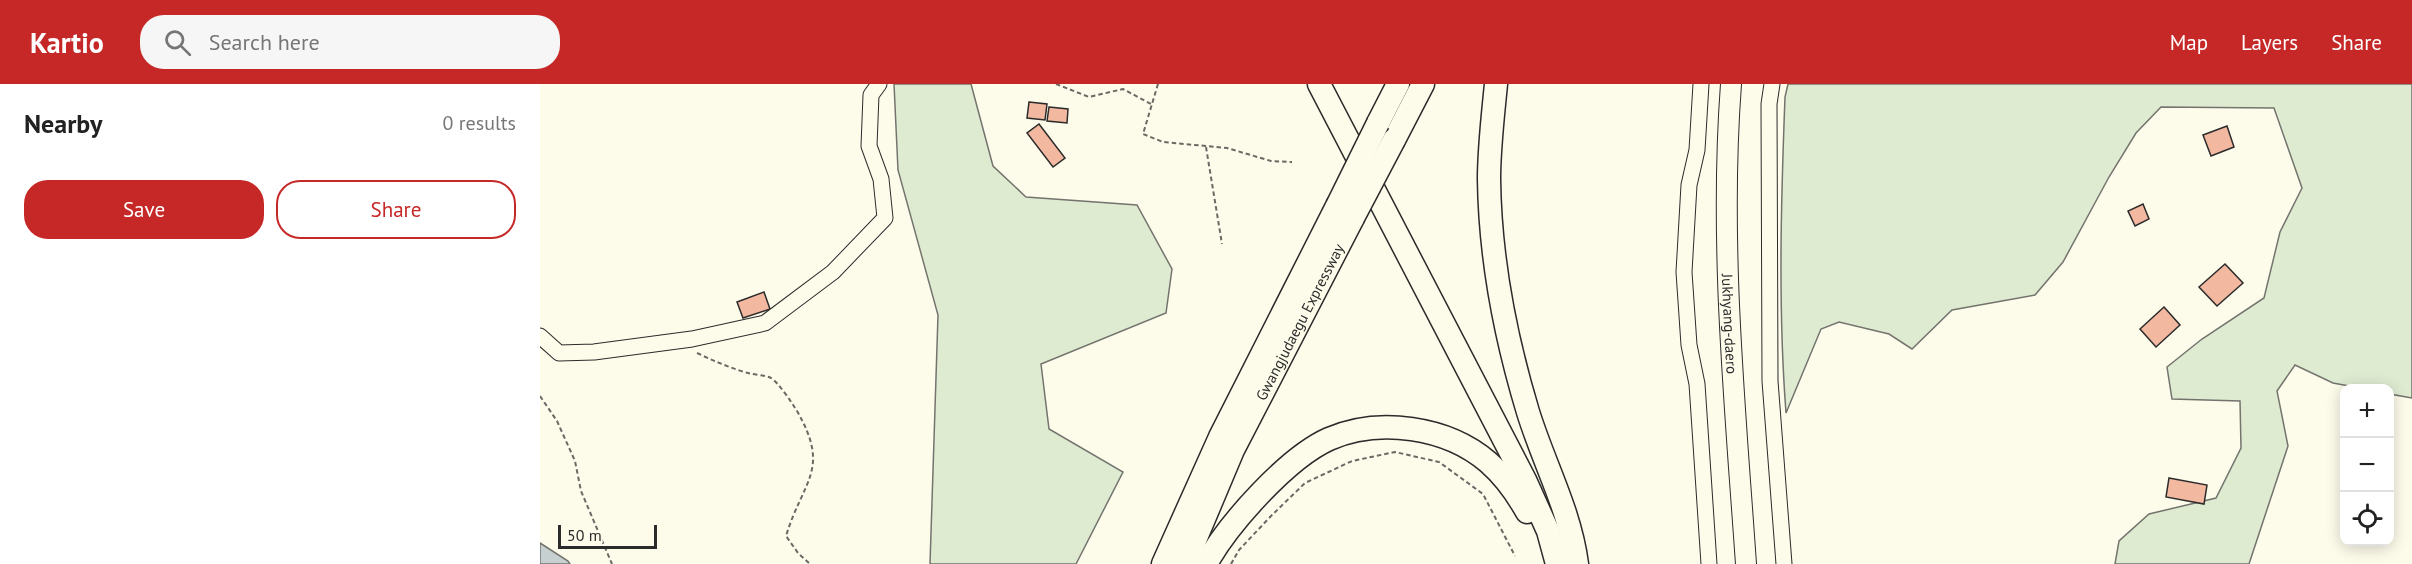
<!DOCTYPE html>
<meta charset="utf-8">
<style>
:root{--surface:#fff;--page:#f6f6f6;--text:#222;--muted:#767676;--line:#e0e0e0;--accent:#c62828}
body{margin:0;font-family:"PT Sans",sans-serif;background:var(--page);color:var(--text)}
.controls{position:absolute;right:18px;bottom:18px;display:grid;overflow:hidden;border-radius:12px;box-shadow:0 3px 15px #0003}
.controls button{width:54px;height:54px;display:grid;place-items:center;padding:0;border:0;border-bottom:2px solid var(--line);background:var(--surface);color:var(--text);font:30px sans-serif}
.scale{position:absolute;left:18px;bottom:15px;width:99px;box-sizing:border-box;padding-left:6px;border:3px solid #2b2b2b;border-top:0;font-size:16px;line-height:21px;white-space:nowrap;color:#2b2b2b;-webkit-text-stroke:4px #fdfbea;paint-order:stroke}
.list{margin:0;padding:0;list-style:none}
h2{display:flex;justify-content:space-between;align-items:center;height:78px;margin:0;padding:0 24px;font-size:26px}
h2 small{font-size:20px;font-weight:400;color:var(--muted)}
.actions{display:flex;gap:12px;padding:18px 24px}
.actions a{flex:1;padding:14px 0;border:2px solid var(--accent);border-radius:24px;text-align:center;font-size:21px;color:var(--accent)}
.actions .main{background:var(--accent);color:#fff}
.icon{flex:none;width:33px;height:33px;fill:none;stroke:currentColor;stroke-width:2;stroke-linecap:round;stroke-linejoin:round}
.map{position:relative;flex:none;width:1872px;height:480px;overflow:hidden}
header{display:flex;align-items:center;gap:36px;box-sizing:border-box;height:84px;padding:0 30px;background:var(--accent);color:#fff}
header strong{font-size:28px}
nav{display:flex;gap:33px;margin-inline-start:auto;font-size:21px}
.search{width:420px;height:54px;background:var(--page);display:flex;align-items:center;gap:15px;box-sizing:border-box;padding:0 21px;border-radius:24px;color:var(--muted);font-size:22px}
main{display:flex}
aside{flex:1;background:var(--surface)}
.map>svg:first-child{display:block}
.green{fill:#deebd1;stroke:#74746e;stroke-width:1.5}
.water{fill:#c7d0d0;stroke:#74746e;stroke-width:1.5}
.building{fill:#f2b8a0;stroke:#2b2b2b;stroke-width:1.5}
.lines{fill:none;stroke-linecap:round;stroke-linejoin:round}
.minor-casing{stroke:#2b2b2b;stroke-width:17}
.major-casing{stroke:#2b2b2b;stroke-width:22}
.highway-casing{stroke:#2b2b2b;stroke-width:25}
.path{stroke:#6a6964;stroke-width:2;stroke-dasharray:4.5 3;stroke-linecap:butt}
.minor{stroke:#fdfbea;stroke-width:15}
.major{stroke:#fdfbea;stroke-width:20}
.highway{stroke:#fdfbea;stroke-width:22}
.highway-bridge-casing{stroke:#2b2b2b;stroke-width:25;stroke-linecap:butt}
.highway-bridge{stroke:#fdfbea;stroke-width:22}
.labels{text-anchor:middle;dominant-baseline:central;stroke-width:4.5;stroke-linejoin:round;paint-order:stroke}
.street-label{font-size:15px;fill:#2b2b2b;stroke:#fdfbea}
</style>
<header>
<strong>Kartio</strong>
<div class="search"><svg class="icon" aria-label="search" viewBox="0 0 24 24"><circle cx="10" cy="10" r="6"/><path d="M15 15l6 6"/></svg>Search here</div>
<nav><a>Map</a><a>Layers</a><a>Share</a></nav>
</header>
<main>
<aside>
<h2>Nearby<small>0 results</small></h2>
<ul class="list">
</ul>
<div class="actions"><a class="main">Save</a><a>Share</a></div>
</aside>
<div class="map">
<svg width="1872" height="480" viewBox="0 0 1872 480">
<rect width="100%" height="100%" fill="#fdfbea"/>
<g class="green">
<path d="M354,0H431L453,82L486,113L597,121L632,185L626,229L501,280L509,345L583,388L536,480H390L398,231L358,86Z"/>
<path d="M1248,0H1872V314L1850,310V304H1820L1793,299L1755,281L1737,307L1748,362L1709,480H1575L1579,457L1609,430L1676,414L1701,364L1700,317L1632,315L1627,283L1662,255L1724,214L1740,148L1762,104L1734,24L1621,23L1596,49L1569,93L1523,178L1495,211L1412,226L1372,265L1349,250L1299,238L1281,245L1246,329C1238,224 1241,118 1245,13Z"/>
</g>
<path class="water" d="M0,459L28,477L30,480H0Z"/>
<g class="building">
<path d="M489,18L507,20L505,36L487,34Z"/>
<path d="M509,23L528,25L527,39L507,37Z"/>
<path d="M499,40L525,74L513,83L487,49Z"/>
<path d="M1687,42L1694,63L1671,72L1663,51Z"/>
<path d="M1603,120L1609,135L1595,142L1588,127Z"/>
<path d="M1685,180L1703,199L1677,222L1659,203Z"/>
<path d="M224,208L230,225L203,234L197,218Z"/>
<path d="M1624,223L1640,241L1616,263L1600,245Z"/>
<path d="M1629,394L1667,401L1664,420L1626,413Z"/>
</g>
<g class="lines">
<g class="minor-casing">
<g id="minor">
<path d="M1161,0L1157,66L1149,101L1144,188L1149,261L1157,300L1169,480"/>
<path d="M1232,0L1229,20L1230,297L1244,480"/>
<path d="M0,252L19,269L54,268L152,255L225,239L293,188L345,134L341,95L329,62L331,11L339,0"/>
</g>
</g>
<g class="major-casing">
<g id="major">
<path id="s1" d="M1191,0C1179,160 1195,321 1206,480"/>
</g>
</g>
<g class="highway-casing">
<g id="highway">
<path d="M779,0L985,396L1008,447L1017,480"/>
<path d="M956,0C953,31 949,64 949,95C950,175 965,252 988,328C1004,380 1030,426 1037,480"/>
<path d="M838,39L858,0"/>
<path d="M854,56L883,0"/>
<path d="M623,480L680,353L797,122"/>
<path id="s2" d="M645,480L693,366L813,134"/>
<path d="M666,480C688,440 747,374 789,355C839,333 907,343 948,378C964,392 977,410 987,428"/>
</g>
</g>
<g class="path">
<path d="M516,0L549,13L583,5L611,20"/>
<path d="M618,0L603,50L623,58L687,64L731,77L752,78"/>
<path d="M666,63L682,160"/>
<path d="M157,269C174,277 190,284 208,289C215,291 225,291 231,294C239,299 252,319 257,327C291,386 263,396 246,452L258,469L270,480"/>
<path d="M0,312L17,337L35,377L41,407L72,480"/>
<path d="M691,480L699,466L731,432L765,399L812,377L855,368L899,378L943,410L975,472"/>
</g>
<use href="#minor" class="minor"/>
<use href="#major" class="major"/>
<use href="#highway" class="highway"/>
<g class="highway-bridge-casing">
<g id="highway-bridge">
<path d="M797,122L838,39"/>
<path d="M813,134L854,56"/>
</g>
</g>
<use href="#highway-bridge" class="highway-bridge"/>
</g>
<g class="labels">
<g class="street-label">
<text stroke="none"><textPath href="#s2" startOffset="268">Gwangjudaegu Expressway</textPath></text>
<text stroke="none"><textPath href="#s1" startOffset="240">Jukhyang-daero</textPath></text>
</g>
</g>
</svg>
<div class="controls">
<button>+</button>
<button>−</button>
<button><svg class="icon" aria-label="locate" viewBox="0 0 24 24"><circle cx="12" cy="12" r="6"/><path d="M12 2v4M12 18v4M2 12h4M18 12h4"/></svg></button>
</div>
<div class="scale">50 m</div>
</div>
</main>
